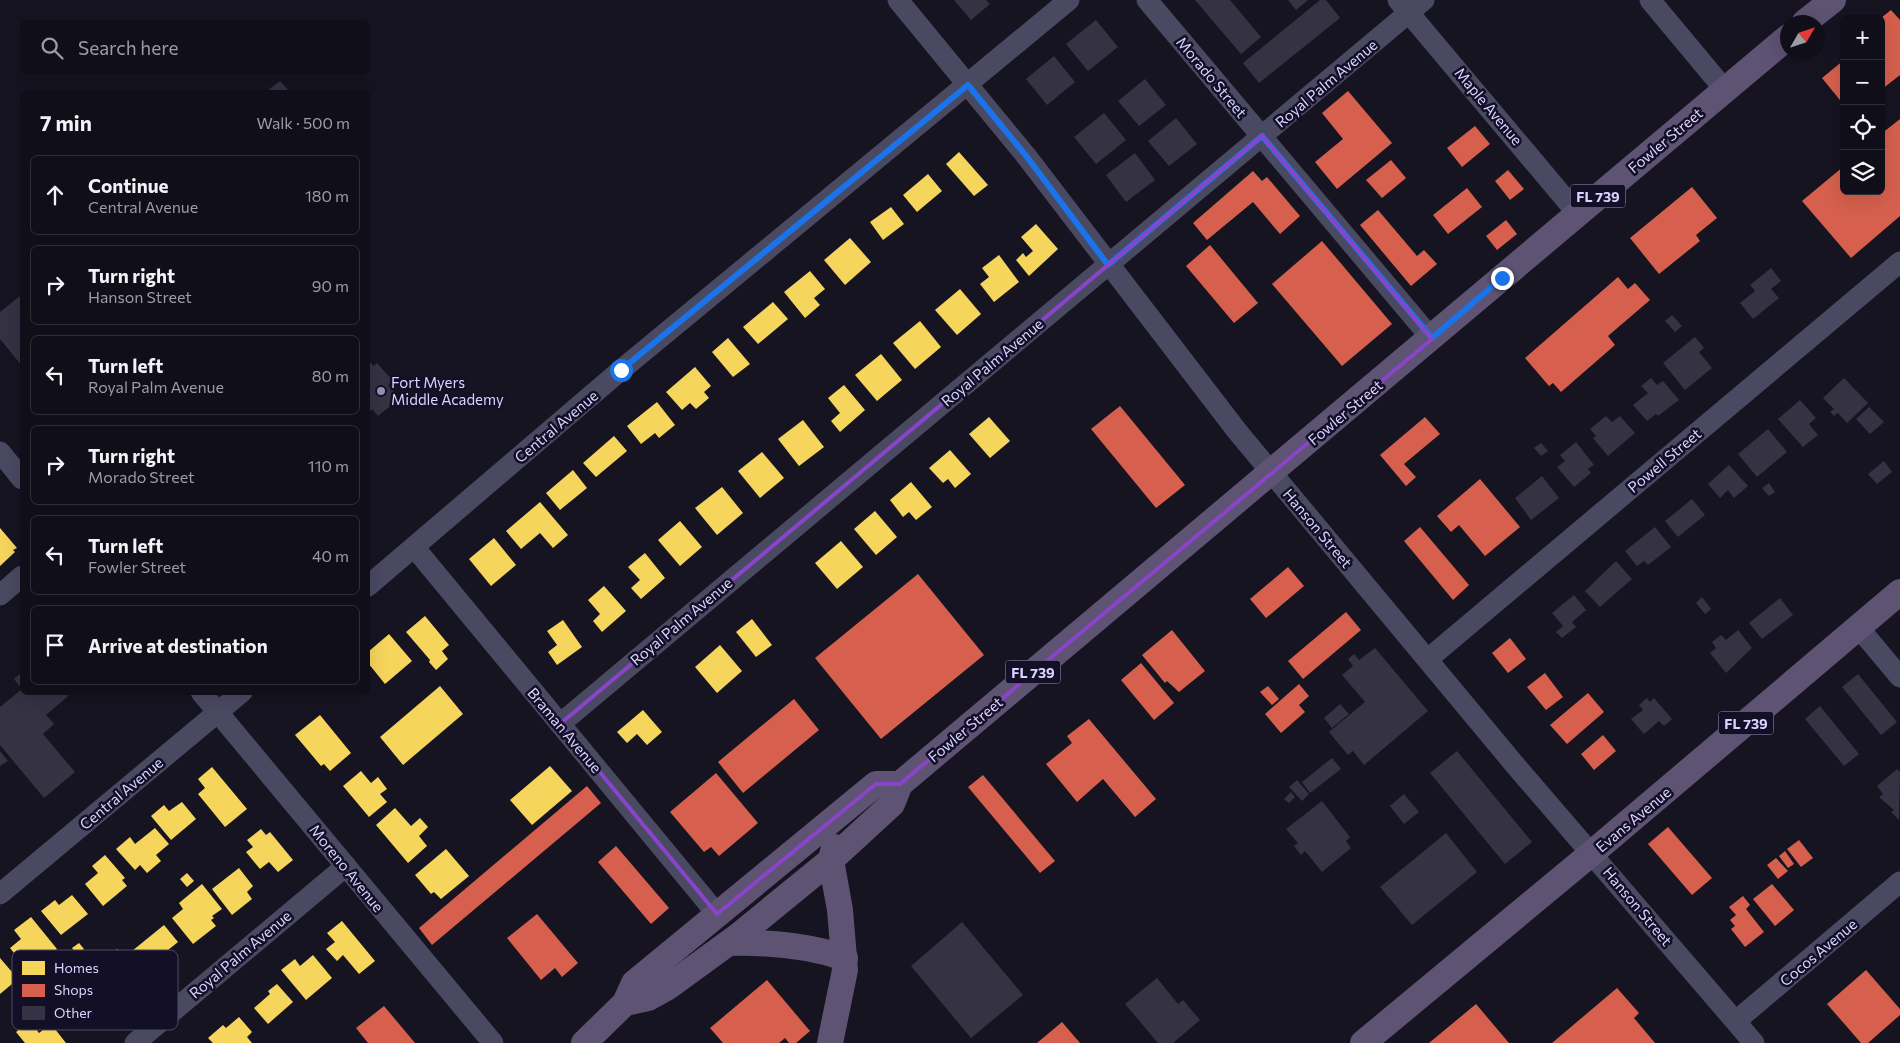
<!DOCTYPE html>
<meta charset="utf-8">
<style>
:root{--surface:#100f19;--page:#1e1d26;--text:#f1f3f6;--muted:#9c9ca2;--line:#302f38}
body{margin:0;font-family:Commissioner,sans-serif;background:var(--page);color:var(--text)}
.controls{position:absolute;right:15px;top:15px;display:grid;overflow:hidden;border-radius:8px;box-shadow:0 5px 20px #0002}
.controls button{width:45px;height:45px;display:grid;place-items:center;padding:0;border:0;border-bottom:1px solid var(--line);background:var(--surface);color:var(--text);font:25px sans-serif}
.compass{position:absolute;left:1780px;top:15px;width:45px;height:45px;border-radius:50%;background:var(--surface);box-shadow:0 5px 20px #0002;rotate:51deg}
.stop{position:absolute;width:15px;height:15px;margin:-11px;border:4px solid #1a73e8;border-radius:50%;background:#fff}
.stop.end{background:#1a73e8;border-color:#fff;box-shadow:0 1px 5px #0008}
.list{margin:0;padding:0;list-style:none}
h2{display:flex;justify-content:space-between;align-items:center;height:65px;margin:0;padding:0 20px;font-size:21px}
h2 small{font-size:16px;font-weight:400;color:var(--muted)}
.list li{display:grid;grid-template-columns:32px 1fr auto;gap:15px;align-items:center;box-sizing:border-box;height:80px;margin:0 10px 10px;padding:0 10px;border:1px solid var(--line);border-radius:8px}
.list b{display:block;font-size:19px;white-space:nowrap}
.list p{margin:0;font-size:16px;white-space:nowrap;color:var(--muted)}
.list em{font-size:16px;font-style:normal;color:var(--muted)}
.icon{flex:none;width:28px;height:28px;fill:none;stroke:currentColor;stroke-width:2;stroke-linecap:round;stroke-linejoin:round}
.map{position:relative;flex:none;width:1900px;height:1043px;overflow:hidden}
.search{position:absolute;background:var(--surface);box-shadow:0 5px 20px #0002;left:20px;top:20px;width:350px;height:55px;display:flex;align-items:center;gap:12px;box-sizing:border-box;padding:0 18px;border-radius:8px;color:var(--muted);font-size:19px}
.panel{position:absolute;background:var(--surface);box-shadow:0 5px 20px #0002;left:20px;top:90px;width:350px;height:605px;border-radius:8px}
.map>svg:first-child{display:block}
.homes{fill:#f6d55c}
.shops{fill:#d6604d}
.building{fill:#343243}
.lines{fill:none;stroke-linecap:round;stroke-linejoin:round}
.minor{stroke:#4a4962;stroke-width:21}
.major{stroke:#5e5373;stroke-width:26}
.route{stroke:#1a73e8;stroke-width:6}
.marked{fill:none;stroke:#8945c9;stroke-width:4;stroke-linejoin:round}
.poi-dot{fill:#9591b1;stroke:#130f26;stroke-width:2}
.labels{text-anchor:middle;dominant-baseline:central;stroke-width:5;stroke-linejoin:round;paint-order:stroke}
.shield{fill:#130f26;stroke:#9e99be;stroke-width:1}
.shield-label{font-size:14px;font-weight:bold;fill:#d9d4ff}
.street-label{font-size:15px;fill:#d9d4ff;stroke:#130f26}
.poi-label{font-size:15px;fill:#d9d4ff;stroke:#130f26;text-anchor:start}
.key{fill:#130f26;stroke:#4e4a67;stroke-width:1}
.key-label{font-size:14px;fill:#d9d4ff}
</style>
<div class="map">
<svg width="1900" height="1043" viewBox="0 0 1900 1043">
<rect width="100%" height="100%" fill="#161421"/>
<g class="homes">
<path d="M959,152L988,185L974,196L946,164Z"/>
<path d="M928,174L942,191L917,212L903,195Z"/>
<path d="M891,207L904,224L883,240L870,222Z"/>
<path d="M1036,224L1058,249L1029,276L1016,260L1023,253L1026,257L1033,251L1021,237Z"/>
<path d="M850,238L871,262L845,285L824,260Z"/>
<path d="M999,255L1019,282L994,302L980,284L989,277L982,268Z"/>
<path d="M810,271L825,289L814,298L820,305L805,318L784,292Z"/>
<path d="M960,289L981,314L957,335L935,310Z"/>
<path d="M773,302L788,319L758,344L743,327Z"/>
<path d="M920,321L941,347L915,369L893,343Z"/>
<path d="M728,338L750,364L733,377L712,352Z"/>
<path d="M881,354L902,380L877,401L855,375Z"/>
<path d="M695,367L711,386L704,392L709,398L696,409L690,403L682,410L666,392Z"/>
<path d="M844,385L865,410L840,432L831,421L840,413L828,398Z"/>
<path d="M657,402L675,425L659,438L655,433L641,444L627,426Z"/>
<path d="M989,417L1010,441L990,458L969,434Z"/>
<path d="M803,420L824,447L799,466L778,439Z"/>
<path d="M614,436L627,451L596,477L583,463Z"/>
<path d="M950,450L971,474L955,488L948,479L943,483L929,468Z"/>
<path d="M762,452L784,478L760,498L738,471Z"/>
<path d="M573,470L587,488L560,510L546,493Z"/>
<path d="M911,482L932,507L916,520L909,512L903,517L890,500Z"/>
<path d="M722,487L743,513L717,535L695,508Z"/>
<path d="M540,502L568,535L553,548L540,533L521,549L506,531Z"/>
<path d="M875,511L897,537L876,555L854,529Z"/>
<path d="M680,521L702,547L680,566L658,540Z"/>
<path d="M0,528L17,548L13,550L15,552L0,566Z"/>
<path d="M494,538L516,565L491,586L469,559Z"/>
<path d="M841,541L863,567L837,589L815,563Z"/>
<path d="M645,553L665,578L641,599L631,588L640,580L628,567Z"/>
<path d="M604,586L626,611L602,632L593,621L600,614L588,600Z"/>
<path d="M425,616L449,645L442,651L448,659L436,670L429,662L430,660L406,632Z"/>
<path d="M752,619L772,645L756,657L736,632Z"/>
<path d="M563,620L582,647L557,665L548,652L557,645L547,631Z"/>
<path d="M389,634L412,661L385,684L368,663V652Z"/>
<path d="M720,645L742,671L717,693L695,667Z"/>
<path d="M440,686L463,714L403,765L380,737Z"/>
<path d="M643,710L662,732L647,745L637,734L627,743L617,732Z"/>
<path d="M320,715L351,753L330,771L324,764L321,766L295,735Z"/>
<path d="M550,766L572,791L532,825L510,800Z"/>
<path d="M212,767L247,809L225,827L198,794L205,788L198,779Z"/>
<path d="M361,771L371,783L378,777L387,789L380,794L387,802L369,817L343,786Z"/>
<path d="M182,802L196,819L171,840L151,816L164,805L169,811Z"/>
<path d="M395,808L411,826L420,818L428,827L419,836L427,846L408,863L376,825Z"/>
<path d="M155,828L169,844L156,855L161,861L147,873L140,865L135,870L116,849L130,837L135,844Z"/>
<path d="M261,829L266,835L270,832L293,860L278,872L269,862L260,869L246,852L253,847L247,840Z"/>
<path d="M446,849L469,876L441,899L434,892L431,894L415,875Z"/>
<path d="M105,855L125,878L122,880L127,886L103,906L85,884L98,873L92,866Z"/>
<path d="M239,868L253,886L247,892L252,899L232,915L212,889Z"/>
<path d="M187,873L194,881L187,887L180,879Z"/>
<path d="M202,884L222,909L212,916L214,918L211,920L216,926L193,944L172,918L183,909L179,903Z"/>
<path d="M72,895L88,914L61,935L41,911L55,900L59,905Z"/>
<path d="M31,917L57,949L29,972L10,948L21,939L14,930Z"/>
<path d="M342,921L375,961L359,974L343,955L337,961L326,949L335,942L327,933Z"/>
<path d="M164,925L178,942L163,954L168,961L156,970L147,958L141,962L132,951Z"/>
<path d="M79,943L84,949L77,955L72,948Z"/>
<path d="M117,949L146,983L134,994L128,988L114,998L91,972Z"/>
<path d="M313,955L332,978L306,1000L281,970L295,959L300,966Z"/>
<path d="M0,958L18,979L0,994Z"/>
<path d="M277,984L293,1002L268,1024L254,1008L270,994L268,991Z"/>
<path d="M239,1017L252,1032L247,1037L252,1043H213L208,1038L223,1025L226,1028Z"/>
<path d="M30,1021L39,1033L51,1024L66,1043H25L16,1032Z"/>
</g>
<g class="shops">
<path d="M1891,10L1900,20V75L1881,90V18Z"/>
<path d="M1844,60V105L1822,78Z"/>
<path d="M1348,91L1392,143L1337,189L1315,162L1343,139L1322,113Z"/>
<path d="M1900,119V216L1851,258L1802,201L1844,166V191H1881V134Z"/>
<path d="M1475,126L1490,144L1462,167L1447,148Z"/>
<path d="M1391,160L1406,178L1382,198L1366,180Z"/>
<path d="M1508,170L1524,189L1510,200L1495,181Z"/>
<path d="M1253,171L1262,181L1267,177L1300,216L1280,234L1253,202L1207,240L1193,223Z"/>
<path d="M1692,187L1717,218L1696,235L1700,241L1659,274L1630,238Z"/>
<path d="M1467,188L1482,207L1448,234L1433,215Z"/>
<path d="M1378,210L1417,256L1424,250L1437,264L1411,286L1360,225Z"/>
<path d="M1506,220L1517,234L1497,250L1486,236Z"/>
<path d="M1322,241L1392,324L1342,366L1272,284Z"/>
<path d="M1210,245L1258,303L1234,323L1186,266Z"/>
<path d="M1618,277L1628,289L1635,283L1650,300L1608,336L1615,345L1561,392L1553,383L1549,386L1525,358Z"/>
<path d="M1120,406L1185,485L1156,508L1091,429Z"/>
<path d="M1425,417L1440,434L1404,464L1416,477L1406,486L1380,455Z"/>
<path d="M1480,479L1520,527L1485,556L1459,525L1451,532L1437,516Z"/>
<path d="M1420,527L1469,585L1453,600L1404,541Z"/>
<path d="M1288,567L1304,586L1266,618L1250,599Z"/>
<path d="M918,574L984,655L881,739L815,658Z"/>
<path d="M1346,612L1361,630L1303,679L1288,661Z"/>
<path d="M1172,630L1205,671L1179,692L1167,681L1165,683L1142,655Z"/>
<path d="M1510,638L1526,659L1508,673L1492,653Z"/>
<path d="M1141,663L1174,703L1154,720L1121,680Z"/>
<path d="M1545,673L1563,697L1546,710L1527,687Z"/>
<path d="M1299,684L1309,696L1299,705L1305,712L1281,733L1265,714Z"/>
<path d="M1268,686L1279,699L1272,705L1260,692Z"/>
<path d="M1588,693L1604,712L1567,744L1550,725Z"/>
<path d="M794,699L819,730L743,793L718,762Z"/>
<path d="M1089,719L1156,799L1135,817L1103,779L1077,802L1046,764L1072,743L1067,736Z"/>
<path d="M1603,735L1616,751L1594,770L1581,754Z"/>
<path d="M716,773L758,823L719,856L711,847L704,852L670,812Z"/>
<path d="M983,775L1055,861L1040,873L968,787Z"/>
<path d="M587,786L601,803L432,945L419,928Z"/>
<path d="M1668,827L1712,878L1692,895L1648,844Z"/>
<path d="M1799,840L1813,858L1801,867L1787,849Z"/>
<path d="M616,846L669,908L651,924L598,862Z"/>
<path d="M1785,851L1794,864L1788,868L1779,856Z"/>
<path d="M1776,858L1788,871L1778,879L1767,865Z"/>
<path d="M1772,884L1794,910L1775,926L1753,899Z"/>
<path d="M1743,896L1750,905L1746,909L1764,932L1745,947L1731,929L1735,926L1730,920L1736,915L1729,907Z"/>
<path d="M537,914L578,963L562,977L555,968L541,980L507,938Z"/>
<path d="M1866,970L1900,1009V1015L1868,1043H1861L1827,1004Z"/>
<path d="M767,980L810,1031L796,1043H789L785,1038L779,1043H723L710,1028Z"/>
<path d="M1617,988L1639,1013L1634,1018L1655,1043H1552Z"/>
<path d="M1476,1004L1509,1043H1429Z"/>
<path d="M384,1006L415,1043H368L356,1028Z"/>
<path d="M1062,1022L1080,1043H1037Z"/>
</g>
<g class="building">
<path d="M954,0H986L990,4L971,20Z"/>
<path d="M1195,0H1230L1261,37L1241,54Z"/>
<path d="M1288,0H1308L1296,10Z"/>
<path d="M1320,0H1326L1340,18L1259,83L1243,63Z"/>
<path d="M1096,20L1118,47L1088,71L1066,44Z"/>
<path d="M1054,56L1075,82L1047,105L1026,79Z"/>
<path d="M1145,79L1166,105L1139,126L1118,101Z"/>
<path d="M280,81L290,92H266Z"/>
<path d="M1104,113L1126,140L1096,164L1074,137Z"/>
<path d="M1176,118L1197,144L1169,166L1148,141Z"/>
<path d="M1135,153L1155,180L1126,202L1106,175Z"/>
<path d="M1771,268L1781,281L1771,289L1779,298L1753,319L1740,303L1755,291L1750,285Z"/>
<path d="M20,296L22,300V366L0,339V312Z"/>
<path d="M1672,315L1682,326L1675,332L1665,321Z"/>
<path d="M1695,337L1704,348L1699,352L1712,368L1685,390L1663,363Z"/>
<path d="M368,359L373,366L377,363L393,381L388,385L400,398L378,416L372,409L368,414Z"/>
<path d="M1651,378L1657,385L1663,381L1679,400L1658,416L1656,414L1647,421L1633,405L1648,393L1641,386Z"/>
<path d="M1844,378L1868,403L1847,423L1838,413L1834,416L1830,412L1834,409L1823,398Z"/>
<path d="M1800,400L1816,418L1809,424L1818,435L1803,447L1778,419Z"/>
<path d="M1869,407L1884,422L1870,434L1856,419Z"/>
<path d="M1606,416L1612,422L1620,416L1635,433L1608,456L1593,438L1596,436L1590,429Z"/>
<path d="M1768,429L1787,452L1757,477L1738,454Z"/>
<path d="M1576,442L1594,465L1588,469L1591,473L1574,487L1557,467L1565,461L1560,455Z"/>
<path d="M1541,443L1548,451L1541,456L1534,448Z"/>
<path d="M1884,461L1892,472L1877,484L1868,474Z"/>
<path d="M1729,465L1748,486L1734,498L1728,490L1720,498L1708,484Z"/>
<path d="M1542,476L1559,498L1531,520L1515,498Z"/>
<path d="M1769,483L1775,492L1769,496L1762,488Z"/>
<path d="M1692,499L1705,515L1678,537L1665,521Z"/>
<path d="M1655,527L1671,547L1648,565L1644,561L1637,566L1625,551Z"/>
<path d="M1616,561L1632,579L1600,607L1585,591Z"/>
<path d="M1574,595L1586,610L1572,622L1576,627L1562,638L1556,632L1563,626L1552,613Z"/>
<path d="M1702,597L1711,609L1705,614L1696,603Z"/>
<path d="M1780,598L1793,615L1762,639L1749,623Z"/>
<path d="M1738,630L1752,648L1726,673L1710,653L1716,648L1712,642L1721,635L1726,640Z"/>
<path d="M1375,648L1428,711L1364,765L1353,751L1348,755L1329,732L1365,702L1342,675L1353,666L1348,659L1354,654L1359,660Z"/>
<path d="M22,672V692H73L46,715L54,724L43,734L75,772L44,798L0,745V707L22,689L14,679Z"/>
<path d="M1858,674L1897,722L1881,735L1842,687Z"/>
<path d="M1647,698L1650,702L1654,698L1672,719L1664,726L1659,721L1644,734L1631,719L1643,710L1639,705Z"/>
<path d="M1340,704L1349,714L1332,728L1324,718Z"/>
<path d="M1820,706L1859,754L1844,766L1805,719Z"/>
<path d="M0,751L8,761L0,766Z"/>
<path d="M1457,751L1532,842L1505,864L1430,773Z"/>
<path d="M1332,758L1341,769L1310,793L1302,782Z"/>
<path d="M1897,769L1900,772L1899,820L1891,812L1894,810L1879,797L1883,794L1877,786Z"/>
<path d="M1297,780L1309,794L1302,801L1289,787Z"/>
<path d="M1291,792L1295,797L1289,803L1284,799Z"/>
<path d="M1404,794L1419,812L1404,824L1390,806Z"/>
<path d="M1322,801L1350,837L1346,841L1351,848L1322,872L1305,851L1301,855L1294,846L1298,843L1286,829Z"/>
<path d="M1446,833L1477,872L1412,925L1380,887Z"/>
<path d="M962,922L1023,995L971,1038L911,966Z"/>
<path d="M1157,978L1178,1004L1183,1000L1200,1020L1173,1043H1158L1125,1004Z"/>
</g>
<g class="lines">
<g class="minor">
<path d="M898,0L1027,157L1237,431L1515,765L1754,1043"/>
<path d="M1147,0L1432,339"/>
<path d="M1398,0L1577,213"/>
<path d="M1650,0L1725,90"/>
<path d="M0,452L22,479"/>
<path d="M414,547L717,914"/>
<path d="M368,586L621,370L1069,0"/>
<path d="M0,595L22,576"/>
<path d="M1858,627L1900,677"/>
<path d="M1428,659L1900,262"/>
<path d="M201,692L493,1043"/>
<path d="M560,724L1424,0"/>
<path d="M0,894L242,692"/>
<path d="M1736,1021L1900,882"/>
<path d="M135,1043L346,866"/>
</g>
<g class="major">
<path d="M1805,22L1833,0"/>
<path d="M729,943C769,942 807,945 845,958"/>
<path d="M625,1003L648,998L668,987L738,936L831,860L892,804L900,784L1788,37"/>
<path d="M584,1043L625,1003L634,983L876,784H900"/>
<path d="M830,1043L845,970L840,910L831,860L834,847"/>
<path d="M1363,1043L1592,853L1900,592"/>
</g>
</g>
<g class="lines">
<path class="route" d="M621,370L968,85L1027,157L1108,265L1262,136L1432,338L1502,278"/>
</g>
<path class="marked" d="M1262,136L1432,339L900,784H876L717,914L560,724Z"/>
<circle class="poi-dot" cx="381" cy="391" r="5"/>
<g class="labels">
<g class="shield">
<rect x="1570.5" y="184.5" width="55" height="23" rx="4"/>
<rect x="1005.5" y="660.5" width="55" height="23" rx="4"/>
<rect x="1718.5" y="711.5" width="55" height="23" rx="4"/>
</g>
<g class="shield-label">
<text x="1598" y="196">FL 739</text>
<text x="1033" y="672">FL 739</text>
<text x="1746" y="723">FL 739</text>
</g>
<g class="street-label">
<text transform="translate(1212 77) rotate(50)">Morado Street</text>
<text transform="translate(1326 83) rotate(-40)">Royal Palm Avenue</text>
<text transform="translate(1489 106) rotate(50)">Maple Avenue</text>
<text transform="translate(1665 140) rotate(-40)">Fowler Street</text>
<text transform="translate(992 362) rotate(-40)">Royal Palm Avenue</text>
<text transform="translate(1345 412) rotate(-40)">Fowler Street</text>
<text transform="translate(556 426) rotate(-40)">Central Avenue</text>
<text transform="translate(1664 460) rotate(-40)">Powell Street</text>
<text transform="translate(1318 528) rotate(50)">Hanson Street</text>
<text transform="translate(681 621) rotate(-40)">Royal Palm Avenue</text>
<text transform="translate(965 729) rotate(-40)">Fowler Street</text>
<text transform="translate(565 730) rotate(50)">Braman Avenue</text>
<text transform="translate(121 793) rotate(-40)">Central Avenue</text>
<text transform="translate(1633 819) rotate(-40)">Evans Avenue</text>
<text transform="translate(347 868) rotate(51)">Moreno Avenue</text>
<text transform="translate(1638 906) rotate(50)">Hanson Street</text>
<text transform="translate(1818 952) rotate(-40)">Cocos Avenue</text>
<text transform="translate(240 954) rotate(-40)">Royal Palm Avenue</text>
</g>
<g class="poi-label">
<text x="391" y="382">Fort Myers<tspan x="391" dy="17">Middle Academy</tspan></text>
</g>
</g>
<rect x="12" y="950" width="166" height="80" rx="8" class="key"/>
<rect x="22" y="961" width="23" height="14" fill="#f6d55c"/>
<rect x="22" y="984" width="23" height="13" fill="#d6604d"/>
<rect x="22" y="1006" width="23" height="14" fill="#343243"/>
<g class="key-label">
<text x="54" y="973">Homes</text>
<text x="54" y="995">Shops</text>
<text x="54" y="1018">Other</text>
</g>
</svg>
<div class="controls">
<button>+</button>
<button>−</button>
<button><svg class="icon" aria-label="locate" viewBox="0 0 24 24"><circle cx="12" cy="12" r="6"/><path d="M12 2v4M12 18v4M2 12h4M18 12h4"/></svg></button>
<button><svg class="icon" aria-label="layers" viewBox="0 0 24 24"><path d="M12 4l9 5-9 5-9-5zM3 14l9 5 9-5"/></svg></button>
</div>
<svg class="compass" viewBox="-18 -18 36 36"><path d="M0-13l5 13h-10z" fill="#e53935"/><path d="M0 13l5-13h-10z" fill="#9c9ca2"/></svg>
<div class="stop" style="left:621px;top:370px"></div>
<div class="stop end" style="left:1502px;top:278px"></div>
<div class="search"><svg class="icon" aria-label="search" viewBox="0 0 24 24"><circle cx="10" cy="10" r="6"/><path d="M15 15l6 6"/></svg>Search here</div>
<section class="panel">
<h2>7 min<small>Walk · 500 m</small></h2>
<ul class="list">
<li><svg class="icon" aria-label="ahead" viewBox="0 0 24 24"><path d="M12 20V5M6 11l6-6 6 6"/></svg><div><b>Continue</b><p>Central Avenue</p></div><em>180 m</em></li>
<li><svg class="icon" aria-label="right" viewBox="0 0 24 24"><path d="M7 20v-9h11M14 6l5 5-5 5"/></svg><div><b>Turn right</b><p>Hanson Street</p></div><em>90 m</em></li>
<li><svg class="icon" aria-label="left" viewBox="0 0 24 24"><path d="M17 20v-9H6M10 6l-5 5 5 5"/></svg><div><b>Turn left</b><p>Royal Palm Avenue</p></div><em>80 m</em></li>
<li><svg class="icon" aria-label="right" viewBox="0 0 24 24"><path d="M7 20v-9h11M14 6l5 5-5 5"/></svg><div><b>Turn right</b><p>Morado Street</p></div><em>110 m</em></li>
<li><svg class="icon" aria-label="left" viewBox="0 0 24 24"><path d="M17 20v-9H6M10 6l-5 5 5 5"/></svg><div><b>Turn left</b><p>Fowler Street</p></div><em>40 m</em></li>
<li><svg class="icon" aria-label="arrive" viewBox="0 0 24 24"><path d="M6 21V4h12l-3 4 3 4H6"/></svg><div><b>Arrive at destination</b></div></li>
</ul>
</section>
</div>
